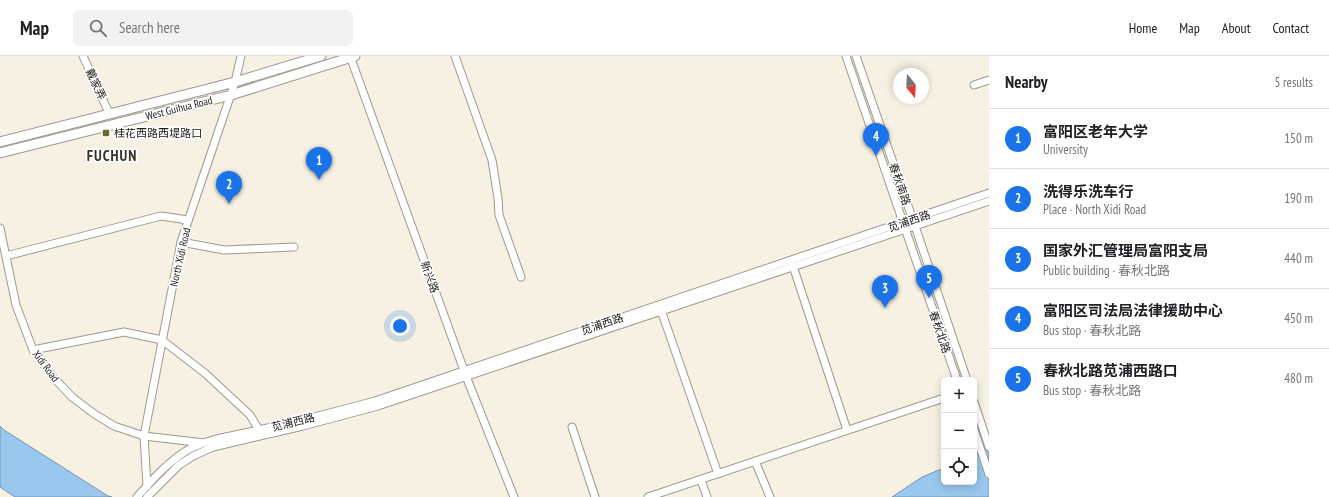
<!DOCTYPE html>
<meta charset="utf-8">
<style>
:root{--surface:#fff;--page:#f2f2f2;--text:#202124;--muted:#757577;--line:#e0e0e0;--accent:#1a73e8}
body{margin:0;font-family:"PT Sans Narrow","Noto Sans SC",sans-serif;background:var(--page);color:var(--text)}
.controls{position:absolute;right:12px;bottom:12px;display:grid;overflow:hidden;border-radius:6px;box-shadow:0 2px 10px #0003}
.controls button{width:36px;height:36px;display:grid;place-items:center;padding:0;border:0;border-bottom:1px solid var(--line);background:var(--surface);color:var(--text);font:20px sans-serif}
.compass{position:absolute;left:893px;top:12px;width:36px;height:36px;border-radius:50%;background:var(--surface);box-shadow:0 2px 10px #0003;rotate:162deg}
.you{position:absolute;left:400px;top:270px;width:14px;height:14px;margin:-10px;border:3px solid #fff;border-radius:50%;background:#1a73e8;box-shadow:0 0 0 6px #1a73e833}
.badge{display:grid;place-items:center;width:26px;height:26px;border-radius:50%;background:var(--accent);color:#fff;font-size:13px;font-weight:700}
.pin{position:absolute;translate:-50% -33px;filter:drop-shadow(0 1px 2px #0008)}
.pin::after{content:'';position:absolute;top:21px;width:14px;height:12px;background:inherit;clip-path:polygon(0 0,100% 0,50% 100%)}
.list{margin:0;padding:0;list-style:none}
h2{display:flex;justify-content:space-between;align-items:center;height:52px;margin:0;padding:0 16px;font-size:17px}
h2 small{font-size:13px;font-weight:400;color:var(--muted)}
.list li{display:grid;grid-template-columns:26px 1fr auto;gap:12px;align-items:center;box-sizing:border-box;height:60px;padding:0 16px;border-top:1px solid var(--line)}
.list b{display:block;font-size:15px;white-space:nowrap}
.list p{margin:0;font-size:13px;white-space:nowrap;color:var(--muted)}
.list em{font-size:13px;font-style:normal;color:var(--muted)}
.icon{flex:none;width:22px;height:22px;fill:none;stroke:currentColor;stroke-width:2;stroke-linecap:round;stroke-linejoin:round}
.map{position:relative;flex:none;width:989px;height:441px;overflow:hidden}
header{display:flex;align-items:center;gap:24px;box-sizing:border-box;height:56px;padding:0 20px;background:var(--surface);border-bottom:1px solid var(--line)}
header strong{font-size:19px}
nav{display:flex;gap:22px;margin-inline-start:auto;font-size:14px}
.search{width:280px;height:36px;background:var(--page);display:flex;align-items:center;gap:10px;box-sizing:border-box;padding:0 14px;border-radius:6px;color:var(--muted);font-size:15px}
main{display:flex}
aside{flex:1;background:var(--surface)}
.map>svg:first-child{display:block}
.water{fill:#99c7ee;stroke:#7695af}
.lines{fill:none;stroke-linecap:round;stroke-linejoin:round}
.minor-casing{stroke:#9e998d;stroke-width:9}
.major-casing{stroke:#9e998d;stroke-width:11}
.minor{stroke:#fff;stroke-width:7}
.major{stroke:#fff;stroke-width:9}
.poi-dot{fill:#6c6733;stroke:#fff;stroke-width:1.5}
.labels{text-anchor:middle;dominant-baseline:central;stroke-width:3.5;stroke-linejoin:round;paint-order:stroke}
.street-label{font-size:11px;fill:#23211d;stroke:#fff}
.poi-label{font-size:11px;fill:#23211d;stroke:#fff;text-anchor:start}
.district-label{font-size:15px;font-weight:bold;letter-spacing:1px;fill:#363228;stroke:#fff}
</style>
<header>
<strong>Map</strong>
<div class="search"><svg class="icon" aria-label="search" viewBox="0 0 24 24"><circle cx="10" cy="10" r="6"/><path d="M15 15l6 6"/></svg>Search here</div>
<nav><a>Home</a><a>Map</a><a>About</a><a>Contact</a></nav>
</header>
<main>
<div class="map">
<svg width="989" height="441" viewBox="0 0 989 441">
<rect width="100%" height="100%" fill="#f6f1e3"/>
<g class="water">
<path d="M0,370L4,374L108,440L112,441H15L0,431Z"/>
<path d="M989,393V441H892L922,421L944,412V426H974V400Z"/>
</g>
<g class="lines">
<g class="minor-casing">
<g id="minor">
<path d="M83,0L109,57"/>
<path d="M350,0L466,320L514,441"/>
<path d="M455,0L492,104L498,142L499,159L521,221"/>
<path d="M846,0L957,324"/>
<path d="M856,0L915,170L967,324"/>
<path d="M974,29L989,24"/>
<path d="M0,172L16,249L33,294L53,321L72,341L93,357L114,370L144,380L204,387"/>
<path d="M181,186L224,194L294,191"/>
<path d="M6,200L161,160L188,164"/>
<path d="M793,210L847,374"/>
<path d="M661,254L718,418"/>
<path d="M33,294L124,276L162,284L206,318L223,334L250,359L259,374"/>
<path d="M974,346L989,391"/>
<path d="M572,371L595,441"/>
<path d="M974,374L989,418"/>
<path d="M755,405L770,441"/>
<path d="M701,424L707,441"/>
<path d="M147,430L144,380L181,186L235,26L241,0"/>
<path d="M137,441C152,424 167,407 186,395C209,382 238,379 263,373C300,365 338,355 375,345L989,137"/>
<path d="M147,441L179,409L193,400L213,391L303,370L378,350L989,145"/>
<path d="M648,441L944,342"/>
</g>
</g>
<g class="major-casing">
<g id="major">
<path d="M0,86L235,26L321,0"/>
<path d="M0,97L231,39L355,0"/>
</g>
</g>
<use href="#minor" class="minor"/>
<use href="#major" class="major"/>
</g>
<rect class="poi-dot" x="102" y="73" width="8" height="8" rx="2"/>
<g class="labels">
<g class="street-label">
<text transform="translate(96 28) rotate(65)">戴家弄</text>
<text transform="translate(179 52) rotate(-14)">West Guihua Road</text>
<text transform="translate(900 128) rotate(71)">春秋南路</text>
<text transform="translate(909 165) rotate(-19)">苋浦西路</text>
<text transform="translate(180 201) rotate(-77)">North Xidi Road</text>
<text transform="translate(430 221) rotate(70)">新兴路</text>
<text transform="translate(602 268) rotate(-19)">苋浦西路</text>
<text transform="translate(940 276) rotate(71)">春秋北路</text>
<text transform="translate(46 310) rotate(53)">Xidi Road</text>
<text transform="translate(293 366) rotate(-14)">苋浦西路</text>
</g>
<g class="poi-label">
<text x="114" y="77">桂花西路西堤路口</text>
</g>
<g class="district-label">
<text x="112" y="99">FUCHUN</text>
</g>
</g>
</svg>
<div class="controls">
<button>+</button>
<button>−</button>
<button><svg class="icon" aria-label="locate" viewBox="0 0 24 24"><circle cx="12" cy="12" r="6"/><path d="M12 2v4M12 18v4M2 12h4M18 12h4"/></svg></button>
</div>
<svg class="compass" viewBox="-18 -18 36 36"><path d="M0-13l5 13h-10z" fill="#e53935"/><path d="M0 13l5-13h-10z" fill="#757577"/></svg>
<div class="you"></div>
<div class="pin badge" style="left:319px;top:124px">1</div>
<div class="pin badge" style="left:229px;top:148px">2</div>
<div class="pin badge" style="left:885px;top:252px">3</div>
<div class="pin badge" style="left:876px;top:100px">4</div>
<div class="pin badge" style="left:929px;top:242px">5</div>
</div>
<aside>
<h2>Nearby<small>5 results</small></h2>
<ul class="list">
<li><span class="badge">1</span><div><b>富阳区老年大学</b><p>University</p></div><em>150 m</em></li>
<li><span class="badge">2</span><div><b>洗得乐洗车行</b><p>Place · North Xidi Road</p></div><em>190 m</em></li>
<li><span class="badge">3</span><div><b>国家外汇管理局富阳支局</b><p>Public building · 春秋北路</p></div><em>440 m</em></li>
<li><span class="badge">4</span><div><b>富阳区司法局法律援助中心</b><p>Bus stop · 春秋北路</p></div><em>450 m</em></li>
<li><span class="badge">5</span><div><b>春秋北路苋浦西路口</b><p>Bus stop · 春秋北路</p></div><em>480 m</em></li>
</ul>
</aside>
</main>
